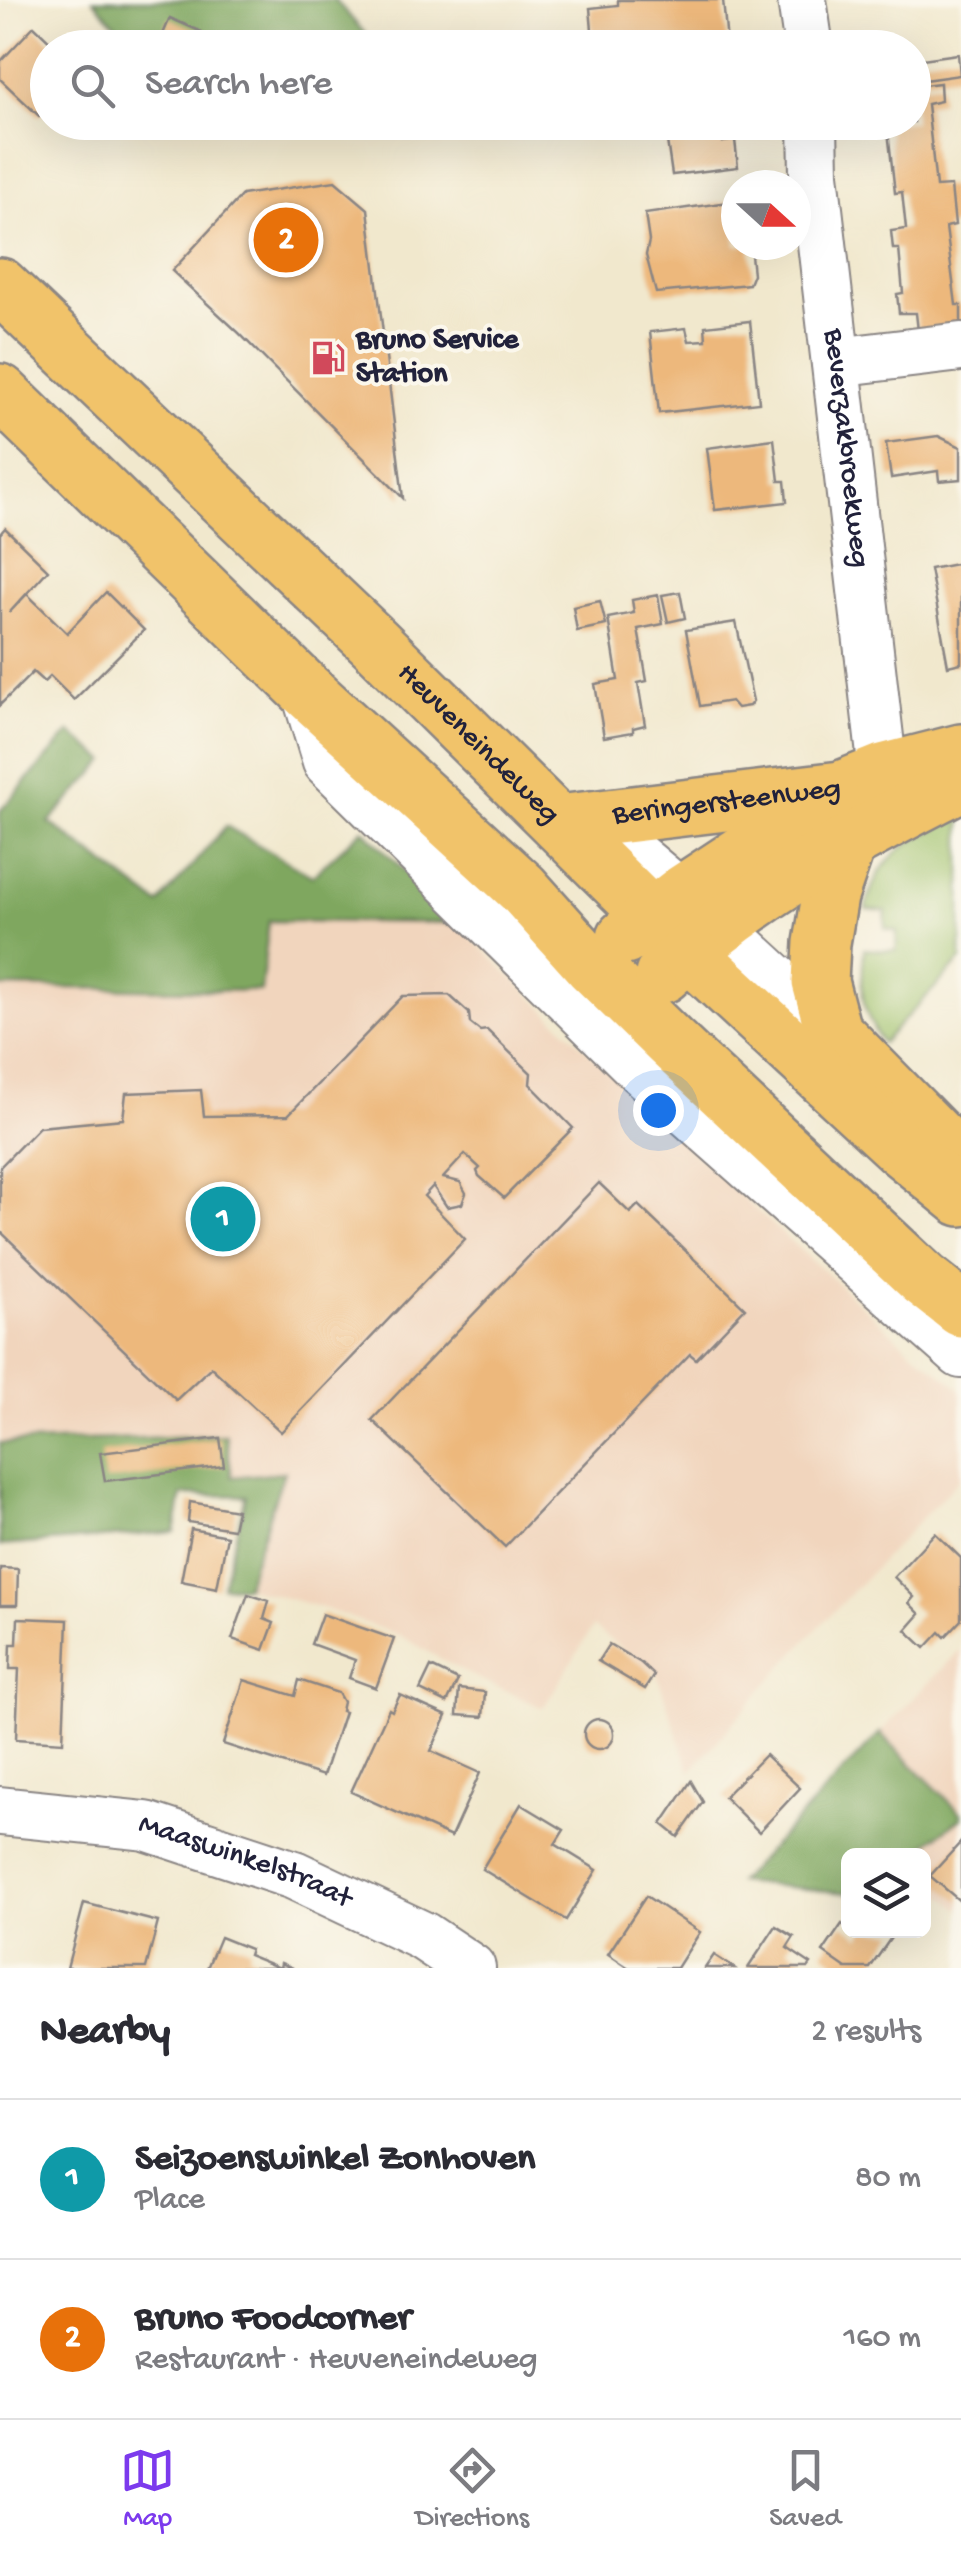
<!DOCTYPE html>
<meta charset="utf-8">
<style>
:root{--surface:#fff;--page:#f7f7f7;--text:#2b2b33;--muted:#7c7c81;--line:#e1e1e2;--accent:#7c3aed}
body{margin:0;font-family:"Gochi Hand",sans-serif;background:var(--page);color:var(--text)}
.controls{position:absolute;right:30px;bottom:30px;display:grid;overflow:hidden;border-radius:15px;box-shadow:0 10px 40px #0002}
.controls button{width:90px;height:90px;display:grid;place-items:center;padding:0;border:0;border-bottom:2px solid var(--line);background:var(--surface);color:var(--text);font:50px sans-serif}
.compass{position:absolute;left:721px;top:170px;width:90px;height:90px;border-radius:50%;background:var(--surface);box-shadow:0 10px 40px #0002;rotate:111deg}
.you{position:absolute;left:658px;top:1110px;width:35px;height:35px;margin:-25px;border:8px solid #fff;border-radius:50%;background:#1a73e8;box-shadow:0 0 0 15px #1a73e833}
.badge{display:grid;place-items:center;width:65px;height:65px;border-radius:50%;background:var(--accent);color:#fff;font-size:32px;font-weight:700}
.pin{position:absolute;translate:-50% -50%;border:5px solid #fff;box-shadow:0 2px 10px #0006}
.list{margin:0;padding:0;list-style:none}
h2{display:flex;justify-content:space-between;align-items:center;height:130px;margin:0;padding:0 40px;font-size:42px}
h2 small{font-size:32px;font-weight:400;color:var(--muted)}
.list li{display:grid;grid-template-columns:65px 1fr auto;gap:30px;align-items:center;box-sizing:border-box;height:160px;padding:0 40px;border-top:2px solid var(--line)}
.list b{display:block;font-size:38px;white-space:nowrap}
.list p{margin:0;font-size:32px;white-space:nowrap;color:var(--muted)}
.list em{font-size:32px;font-style:normal;color:var(--muted)}
.icon{flex:none;width:55px;height:55px;fill:none;stroke:currentColor;stroke-width:2;stroke-linecap:round;stroke-linejoin:round}
.map{position:relative;flex:none;width:961px;height:1968px;overflow:hidden}
.search{position:absolute;background:var(--surface);box-shadow:0 10px 40px #0002;left:30px;right:30px;top:30px;height:110px;display:flex;align-items:center;gap:25px;box-sizing:border-box;padding:0 35px;border-radius:55px;color:var(--muted);font-size:38px}
.sheet{height:450px;background:var(--surface)}
nav{display:flex;justify-content:space-around;align-items:center;box-sizing:border-box;height:140px;border-top:2px solid var(--line);background:var(--surface);font-size:28px;color:var(--muted)}
nav a{display:grid;justify-items:center;gap:5px}
nav .on{color:var(--accent)}
.map>svg:first-child{display:block}
.built{fill:#f1d5bd}
.green{fill:#9fc16a;stroke:#607252;stroke-width:2.5}
.forest{fill:#7fa75e;stroke:#50644c;stroke-width:2.5}
.building{fill:#edb87b}
.lines{fill:none;stroke-linecap:round;stroke-linejoin:round}
.minor-casing{stroke:#8a8584;stroke-width:52}
.major-casing{stroke:#8a8584;stroke-width:60}
.highway-casing{stroke:#8a8584;stroke-width:60}
.minor{stroke:#fff;stroke-width:48}
.major{stroke:#f1c36a;stroke-width:55}
.highway{stroke:#f1c36a;stroke-width:55}
.labels{text-anchor:middle;dominant-baseline:central;stroke-width:8;stroke-linejoin:round;paint-order:stroke}
.poi-label{font-size:30px;font-weight:bold;fill:#22223b;stroke:#fbf7ec;text-anchor:start}
.street-label{font-size:30px;fill:#22223b;stroke:#fbf7ec}
</style>
<div class="map">
<svg width="961" height="1968" viewBox="0 0 961 1968">
<rect width="100%" height="100%" fill="#fbf7ec"/>
<filter id="ink" filterUnits="userSpaceOnUse"><feTurbulence type="fractalNoise" baseFrequency=".01" numOctaves="2"/><feDisplacementMap in="SourceGraphic" scale="20" xChannelSelector="R" yChannelSelector="G"/><feConvolveMatrix kernelMatrix="1 2 1 2 8 2 1 2 1" color-interpolation-filters="sRGB"/></filter>
<filter id="wash" filterUnits="userSpaceOnUse"><feTurbulence type="fractalNoise" baseFrequency=".0048" numOctaves="4" result="noise"/><feDisplacementMap in="SourceGraphic" scale="40" xChannelSelector="R" yChannelSelector="G"/><feGaussianBlur stdDeviation="2.25" result="paint"/><feColorMatrix in="noise" values="0 0 0 0 0 0 0 0 0 0 0 0 0 0 0 0 0 1.4 0 .05"/><feComposite in="paint" operator="in"/></filter>
<g filter="url(#wash)">
<rect width="100%" height="100%" fill="#f1e8cd"/>
<g class="built">
<path d="M269,921L456,923L681,1142L911,1350L961,1389V1477L796,1651L690,1772L657,1674L593,1627L543,1708L462,1671L399,1635L323,1608L245,1587L284,1473L232,1478L226,1435L0,1443V987L261,991Z"/>
<path d="M961,1649V1813L880,1733Z"/>
<path d="M961,1818V1910L924,1878V1856H912Z"/>
</g>
<path class="green" d="M961,817V960L882,1043C859,1008 861,989 864,949L896,951L897,931L885,928L886,911L866,909C878,851 912,840 961,817Z"/>
<g class="forest">
<path d="M93,0H335L377,47H136Z"/>
<path d="M70,732L106,761L49,822L159,904L226,826L312,876L363,829L456,923L269,921L261,991L0,987V811Z"/>
<path d="M226,1435L232,1477L284,1472L245,1587L222,1586L246,1496L182,1495L175,1532L0,1546V1443Z"/>
<path d="M880,1733L961,1813V1818L912,1855L848,1856V1893L738,1882Z"/>
</g>
<g id="blocks">
<g class="building">
<path d="M618,0H723L727,43L683,48H634L633,39L593,41L590,8L618,5Z"/>
<path d="M170,18L202,32L196,48H157Z"/>
<path d="M34,26L57,48H48V107L39,116L0,79V62Z"/>
<path d="M361,36L362,48H338L336,40Z"/>
<path d="M958,54L960,75L917,81L915,60Z"/>
<path d="M940,83L941,101L927,104L936,187L951,186L955,225L946,227L956,305H961V326L918,331L916,313H899L897,294L903,293L899,249H893L891,231L906,229L902,192L895,193L887,122H914V86Z"/>
<path d="M660,122H725V126L721,127L723,142L735,140L738,167L672,175L666,134L662,135Z"/>
<path d="M335,181L368,209L403,498L239,333L172,271L242,195Z"/>
<path d="M736,201V245H750L753,274L749,284L656,293L646,255L649,241L645,214Z"/>
<path d="M750,321L759,402L659,413L650,332L686,328L689,341L706,340L705,326Z"/>
<path d="M938,436L961,447V479L939,481L938,471L891,478L886,443Z"/>
<path d="M774,439L779,481H785L787,502L715,510L707,448Z"/>
<path d="M5,528L48,570L9,613L27,594L67,633L106,592L144,630L74,700L50,676L44,682L33,672L0,705V534Z"/>
<path d="M961,563V663L948,666L930,569Z"/>
<path d="M680,592L685,618L668,622L662,595Z"/>
<path d="M658,595L663,624L638,629L647,681L638,683L645,725L633,728V732L604,737L595,684L618,680L608,618L634,613L632,600Z"/>
<path d="M600,601L606,625L577,631L573,607Z"/>
<path d="M736,622L753,701L749,706L737,708L731,701L700,706L686,630Z"/>
<path d="M449,995L469,1013L470,1023L480,1031L487,1030L531,1073L530,1084L573,1128L504,1198L479,1176L477,1171L480,1168L465,1154L443,1178L460,1182L466,1193L462,1204L447,1207L433,1186L424,1196L465,1239L281,1432L211,1367L176,1400L0,1231V1167L39,1127L123,1119L126,1093L201,1090L204,1116L288,1115L403,996Z"/>
<path d="M599,1183L630,1213L638,1205L745,1308L696,1359L690,1354L505,1547L372,1420Z"/>
<path d="M220,1438L224,1466L105,1481L100,1453Z"/>
<path d="M190,1502L237,1510L233,1529L188,1522Z"/>
<path d="M191,1529L227,1536L217,1588L181,1581Z"/>
<path d="M935,1533L961,1558V1620L945,1637L940,1632L925,1648L906,1630L920,1614L909,1603L914,1597L894,1577Z"/>
<path d="M0,1568L18,1569L17,1605H0Z"/>
<path d="M248,1594L269,1601L264,1619L274,1623L264,1650L232,1639Z"/>
<path d="M322,1614L394,1639L376,1688L349,1678L355,1660L311,1644Z"/>
<path d="M18,1618L68,1620L63,1742L16,1739L19,1669H10L11,1644H17Z"/>
<path d="M609,1644L641,1663L654,1675L645,1689L598,1661Z"/>
<path d="M431,1667L458,1680L447,1703L420,1690Z"/>
<path d="M244,1680L295,1696L299,1680L338,1693L343,1702L341,1711L344,1712L323,1776L223,1744Z"/>
<path d="M459,1689L485,1692L483,1717L457,1715Z"/>
<path d="M400,1695L447,1716L431,1751L480,1773L451,1837L351,1792L389,1709L392,1711Z"/>
<circle cx="599" cy="1734" r="15"/>
<path d="M765,1755L800,1788L759,1832L724,1797Z"/>
<path d="M691,1781L703,1802L678,1837L662,1824Z"/>
<path d="M521,1804L564,1830L555,1844L597,1870L566,1920L482,1869Z"/>
<path d="M961,1842V1902L930,1876Z"/>
<path d="M646,1896L700,1932L677,1968H629L608,1954Z"/>
<path d="M84,1903L158,1922L146,1968H67Z"/>
<path d="M842,1924L861,1937L865,1930L895,1932L870,1968H846L823,1952Z"/>
<path d="M776,1926L794,1937L787,1948L811,1964L808,1968H748Z"/>
<path d="M220,1937L250,1949L248,1955L280,1968L281,1963L293,1968H207Z"/>
<path d="M714,1955L734,1968H705Z"/>
</g>
</g>
</g>
<g filter="url(#ink)">
<use href="#blocks" fill-opacity="0" stroke="#8a8584" stroke-width="2.5"/>
<g class="lines">
<g class="minor-casing">
<g id="minor">
<path d="M802,0L809,48"/>
<path id="s1" d="M813,122L814,174L883,772"/>
<path d="M836,362L961,347"/>
<path d="M305,689L327,762L640,1070L961,1354"/>
<path d="M564,826L631,852L719,926L833,1031"/>
<path id="s2" d="M0,1811L146,1826L294,1875L423,1936L471,1968"/>
</g>
</g>
<g class="major-casing">
<g id="major">
<path id="s3" d="M0,286L375,643L688,952"/>
<path d="M0,392L305,689L522,888L591,965L670,1042L923,1279L961,1309"/>
<path id="s4" d="M558,823L841,789L883,772L961,752"/>
<path d="M849,840L830,896L822,943L820,982L833,1031L961,1161"/>
<path d="M625,937L681,894L830,796"/>
<path d="M663,975C756,890 850,839 961,783"/>
</g>
</g>
<g class="highway-casing">
<path id="highway" d="M688,952L901,1149L961,1198"/>
</g>
<use href="#minor" class="minor"/>
<use href="#major" class="major"/>
<use href="#highway" class="highway"/>
</g>
</g>
<defs>
<g id="fuel-bare" transform="scale(2.7)"><path d="M-5.5-6h7V0h2V4h1.3V-2.5L3-4.5l.8-.8L6-3V5H2.5V1h-1V6h-7ZM-4.2-4.7v3.2H.2V-4.7Z" fill="#d1495b" stroke="#fbf7ec" stroke-width="2.5" paint-order="stroke"/></g>
</defs>
<g fill-rule="evenodd">
<use href="#fuel-bare" x="328" y="358"/>
</g>
<g class="labels">
<g class="poi-label">
<text x="356" y="341">Bruno Service<tspan x="356" dy="34">Station</tspan></text>
</g>
<g class="street-label">
<text stroke="none"><textPath href="#s1" startOffset="328">Beverzakbroekweg</textPath></text>
<text stroke="none"><textPath href="#s3" startOffset="662">Heuveneindeweg</textPath></text>
<text stroke="none"><textPath href="#s4" startOffset="170">Beringersteenweg</textPath></text>
<text stroke="none"><textPath href="#s2" startOffset="252">Maaswinkelstraat</textPath></text>
</g>
</g>
</svg>
<div class="controls">
<button><svg class="icon" aria-label="layers" viewBox="0 0 24 24"><path d="M12 4l9 5-9 5-9-5zM3 14l9 5 9-5"/></svg></button>
</div>
<svg class="compass" viewBox="-18 -18 36 36"><path d="M0-13l5 13h-10z" fill="#e53935"/><path d="M0 13l5-13h-10z" fill="#7c7c81"/></svg>
<div class="you"></div>
<div class="pin badge" style="left:223px;top:1219px;background:#0f9aa8">1</div>
<div class="pin badge" style="left:286px;top:240px;background:#e8710a">2</div>
<div class="search"><svg class="icon" aria-label="search" viewBox="0 0 24 24"><circle cx="10" cy="10" r="6"/><path d="M15 15l6 6"/></svg>Search here</div>
</div>
<section class="sheet">
<h2>Nearby<small>2 results</small></h2>
<ul class="list">
<li><span class="badge" style="background:#0f9aa8">1</span><div><b>Seizoenswinkel Zonhoven</b><p>Place</p></div><em>80 m</em></li>
<li><span class="badge" style="background:#e8710a">2</span><div><b>Bruno Foodcorner</b><p>Restaurant · Heuveneindeweg</p></div><em>160 m</em></li>
</ul>
</section>
<nav>
<a class="on"><svg class="icon" aria-label="map" viewBox="0 0 24 24"><path d="M3 6l6-2 6 2 6-2v14l-6 2-6-2-6 2zM9 4v14M15 6v14"/></svg>Map</a>
<a><svg class="icon" aria-label="directions" viewBox="0 0 24 24"><path d="M12 3l9 9-9 9-9-9zM9 14v-3h6M13 9l2 2-2 2"/></svg>Directions</a>
<a><svg class="icon" aria-label="saved" viewBox="0 0 24 24"><path d="M7 4h10v16l-5-4-5 4z"/></svg>Saved</a>
</nav>
